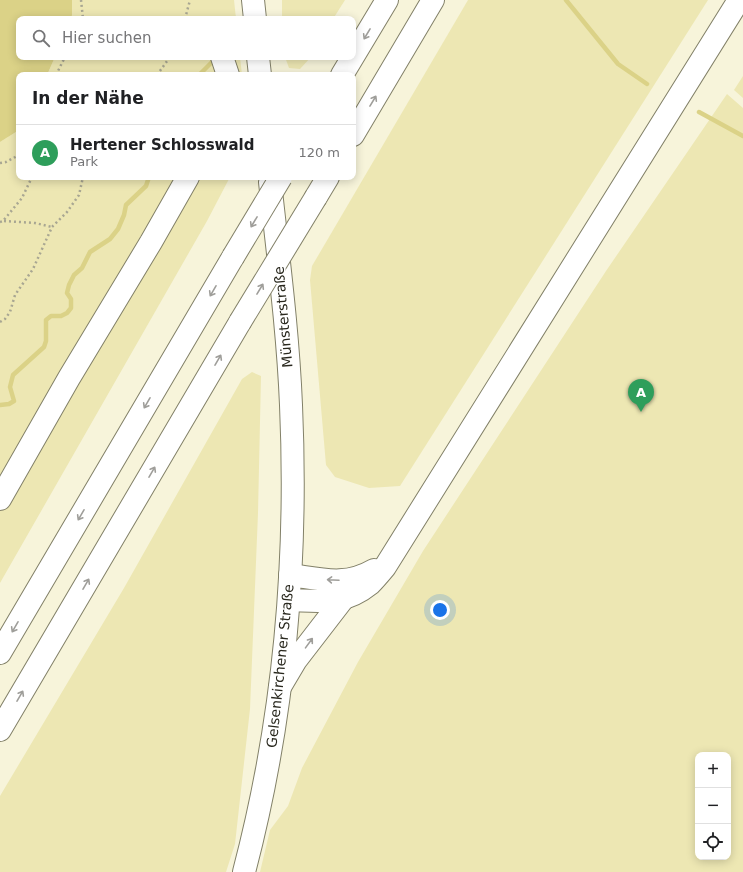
<!DOCTYPE html>
<html lang="de">
<meta charset="utf-8">
<style>
:root{--surface:#fff;--page:#f2f2f2;--text:#202124;--muted:#757577;--line:#e0e0e0;--accent:#db2777}
body{margin:0;font-family:"DejaVu Sans",sans-serif;background:var(--page);color:var(--text)}
.controls{position:absolute;right:12px;bottom:12px;display:grid;overflow:hidden;border-radius:8px;box-shadow:0 2px 10px #0003}
.controls button{width:36px;height:36px;display:grid;place-items:center;padding:0;border:0;border-bottom:1px solid var(--line);background:var(--surface);color:var(--text);font:20px sans-serif}
.you{position:absolute;left:440px;top:610px;width:14px;height:14px;margin:-10px;border:3px solid #fff;border-radius:50%;background:#1a73e8;box-shadow:0 0 0 6px #1a73e833}
.badge{display:grid;place-items:center;width:26px;height:26px;border-radius:50%;background:var(--accent);color:#fff;font-size:13px;font-weight:700}
.pin{position:absolute;translate:-50% -33px;filter:drop-shadow(0 1px 2px #0008)}
.pin::after{content:'';position:absolute;top:21px;width:14px;height:12px;background:inherit;clip-path:polygon(0 0,100% 0,50% 100%)}
.list{margin:0;padding:0;list-style:none}
h2{display:flex;justify-content:space-between;align-items:center;height:52px;margin:0;padding:0 16px;font-size:17px}
h2 small{font-size:13px;font-weight:400;color:var(--muted)}
.list li{display:grid;grid-template-columns:26px 1fr auto;gap:12px;align-items:center;box-sizing:border-box;height:56px;padding:0 16px;border-top:1px solid var(--line)}
.list b{display:block;font-size:15px;white-space:nowrap}
.list p{margin:0;font-size:13px;white-space:nowrap;color:var(--muted)}
.list em{font-size:13px;font-style:normal;color:var(--muted)}
.icon{flex:none;width:22px;height:22px;fill:none;stroke:currentColor;stroke-width:2;stroke-linecap:round;stroke-linejoin:round}
.map{position:relative;flex:none;width:743px;height:872px;overflow:hidden}
.search{position:absolute;background:var(--surface);box-shadow:0 2px 10px #0003;left:16px;top:16px;width:340px;height:44px;display:flex;align-items:center;gap:10px;box-sizing:border-box;padding:0 14px;border-radius:8px;color:var(--muted);font-size:15px}
.panel{position:absolute;background:var(--surface);box-shadow:0 2px 10px #0003;left:16px;top:72px;width:340px;height:108px;border-radius:8px}
.map>svg:first-child{display:block}
.green{fill:#ede7b3;fill-rule:evenodd}
.water{fill:#dbd287}
.lines{fill:none;stroke-linecap:round;stroke-linejoin:round}
.stream{stroke:#dbd287;stroke-width:4.5}
.minor-casing{stroke:#828068;stroke-width:24}
.major-casing{stroke:#828068;stroke-width:24}
.highway-casing{stroke:#828068;stroke-width:24}
.path{stroke:#a8a692;stroke-width:2.5;stroke-dasharray:2 3;stroke-linecap:butt}
.minor{stroke:#fff;stroke-width:22}
.major{stroke:#fff;stroke-width:22}
.highway{stroke:#fff;stroke-width:22}
.highway-bridge-casing{stroke:#828068;stroke-width:24;stroke-linecap:butt}
.highway-bridge{stroke:#fff;stroke-width:22}
.oneway{stroke:#9f9e9a}
.labels{text-anchor:middle;dominant-baseline:central;stroke-width:3;stroke-linejoin:round;paint-order:stroke}
.street-label{font-size:14px;fill:#29281e;stroke:#fff}
</style>
<div class="map">
<svg width="743" height="872" viewBox="0 0 743 872">
<rect width="100%" height="100%" fill="#f7f4da"/>
<g class="green">
<path d="M72,0H234L236,19H71L72,15Z"/>
<path d="M282,0H345L333,19H282Z"/>
<path d="M468,0H708L400,486L369,488L335,477L326,465L310,280L312,266Z"/>
<path d="M55,57H240L242,75H47Z"/>
<path d="M285,57H311L300,69L289,68Z"/>
<path d="M743,76V98L734,90Z"/>
<path d="M727,94L743,108V872H260L270,830L288,806L302,768L358,662L423,551L606,271ZM698,755H728V857H698Z"/>
<path d="M19,127V177H230L207,221L0,583V142L16,132Z"/>
<path d="M252,372L261,376L258,513L250,709L235,844L226,872H0V796L124,588L242,379Z"/>
</g>
<path class="water" d="M0,0H72V15L71,19H19V57H55L47,75H19V127L16,132L0,142Z"/>
<g class="lines">
<g class="stream">
<path d="M566,0L618,64L647,84"/>
<path d="M199,75L215,59"/>
<path d="M699,112L743,136"/>
<path d="M0,405L9,404L14,401L10,387L13,375L44,347L46,341V320L51,316H61L67,313L71,308V299L67,293L69,285L74,275L82,268L90,252L110,239L118,229L124,215L126,205L146,186L149,177"/>
</g>
<g class="minor-casing">
<g id="minor">
<path d="M222,57L228,75"/>
<path d="M0,499L69,378L151,242L188,177"/>
</g>
</g>
<g class="major-casing">
<g id="major">
<path d="M253,0L255,19"/>
<path d="M258,57L260,75"/>
<path d="M244,872C284,720 298,562 291,405C288,331 278,256 270,182"/>
</g>
</g>
<g class="highway-casing">
<g id="highway">
<path d="M342,75L387,0"/>
<path d="M353,135L433,0"/>
<path d="M316,197L328,177"/>
<path d="M290,575C321,579 345,587 374,570"/>
<path d="M289,600C320,601 343,606 370,584C375,579 380,573 385,567L739,0"/>
<path d="M0,653L233,257"/>
<path d="M280,687L296,660L343,599"/>
<path d="M0,730L240,322"/>
</g>
</g>
<g class="path">
<path d="M81,0L83,19"/>
<path d="M185,19L190,0"/>
<path d="M221,19L236,17"/>
<path d="M56,75L65,57"/>
<path d="M157,75L170,57"/>
<path d="M0,163L6,162L19,155"/>
<path d="M4,221L35,223L52,227"/>
<path d="M0,222L3,221L22,198L32,177"/>
<path d="M0,322L5,319L10,312L15,295L33,269L52,227L67,212L79,195L83,177"/>
</g>
<use href="#minor" class="minor"/>
<use href="#major" class="major"/>
<use href="#highway" class="highway"/>
<g class="highway-bridge-casing">
<g id="highway-bridge">
<path d="M233,257L281,177"/>
<path d="M240,322L316,197"/>
</g>
</g>
<use href="#highway-bridge" class="highway-bridge"/>
</g>
<defs><path id="oneway-shaft" d="M-6 0H5M1.5-3L5.5 0L1.5 3" fill="none" stroke-width="1.6" stroke-linecap="round" stroke-linejoin="round"/></defs>
<g class="oneway">
<use href="#oneway-shaft" transform="translate(367 34) rotate(121)"/>
<use href="#oneway-shaft" transform="translate(373 101) rotate(-59)"/>
<use href="#oneway-shaft" transform="translate(254 222) rotate(121)"/>
<use href="#oneway-shaft" transform="translate(260 289) rotate(-59)"/>
<use href="#oneway-shaft" transform="translate(213 291) rotate(120)"/>
<use href="#oneway-shaft" transform="translate(218 360) rotate(-60)"/>
<use href="#oneway-shaft" transform="translate(147 403) rotate(120)"/>
<use href="#oneway-shaft" transform="translate(152 472) rotate(-60)"/>
<use href="#oneway-shaft" transform="translate(81 515) rotate(120)"/>
<use href="#oneway-shaft" transform="translate(333 580) rotate(-177)"/>
<use href="#oneway-shaft" transform="translate(86 584) rotate(-60)"/>
<use href="#oneway-shaft" transform="translate(15 627) rotate(120)"/>
<use href="#oneway-shaft" transform="translate(309 643) rotate(-54)"/>
<use href="#oneway-shaft" transform="translate(20 696) rotate(-60)"/>
</g>
<g class="labels">
<g class="street-label">
<text transform="translate(283 317) rotate(-95)">Münsterstraße</text>
<text transform="translate(280 666) rotate(-84)">Gelsenkirchener Straße</text>
</g>
</g>
</svg>
<div class="controls">
<button>+</button>
<button>−</button>
<button><svg class="icon" aria-label="locate" viewBox="0 0 24 24"><circle cx="12" cy="12" r="6"/><path d="M12 2v4M12 18v4M2 12h4M18 12h4"/></svg></button>
</div>
<div class="you"></div>
<div class="pin badge" style="left:641px;top:412px;background:#2e9e5b">A</div>
<div class="search"><svg class="icon" aria-label="search" viewBox="0 0 24 24"><circle cx="10" cy="10" r="6"/><path d="M15 15l6 6"/></svg>Hier suchen</div>
<section class="panel">
<h2>In der Nähe<small></small></h2>
<ul class="list">
<li><span class="badge" style="background:#2e9e5b">A</span><div><b>Hertener Schlosswald</b><p>Park</p></div><em>120 m</em></li>
</ul>
</section>
</div>
